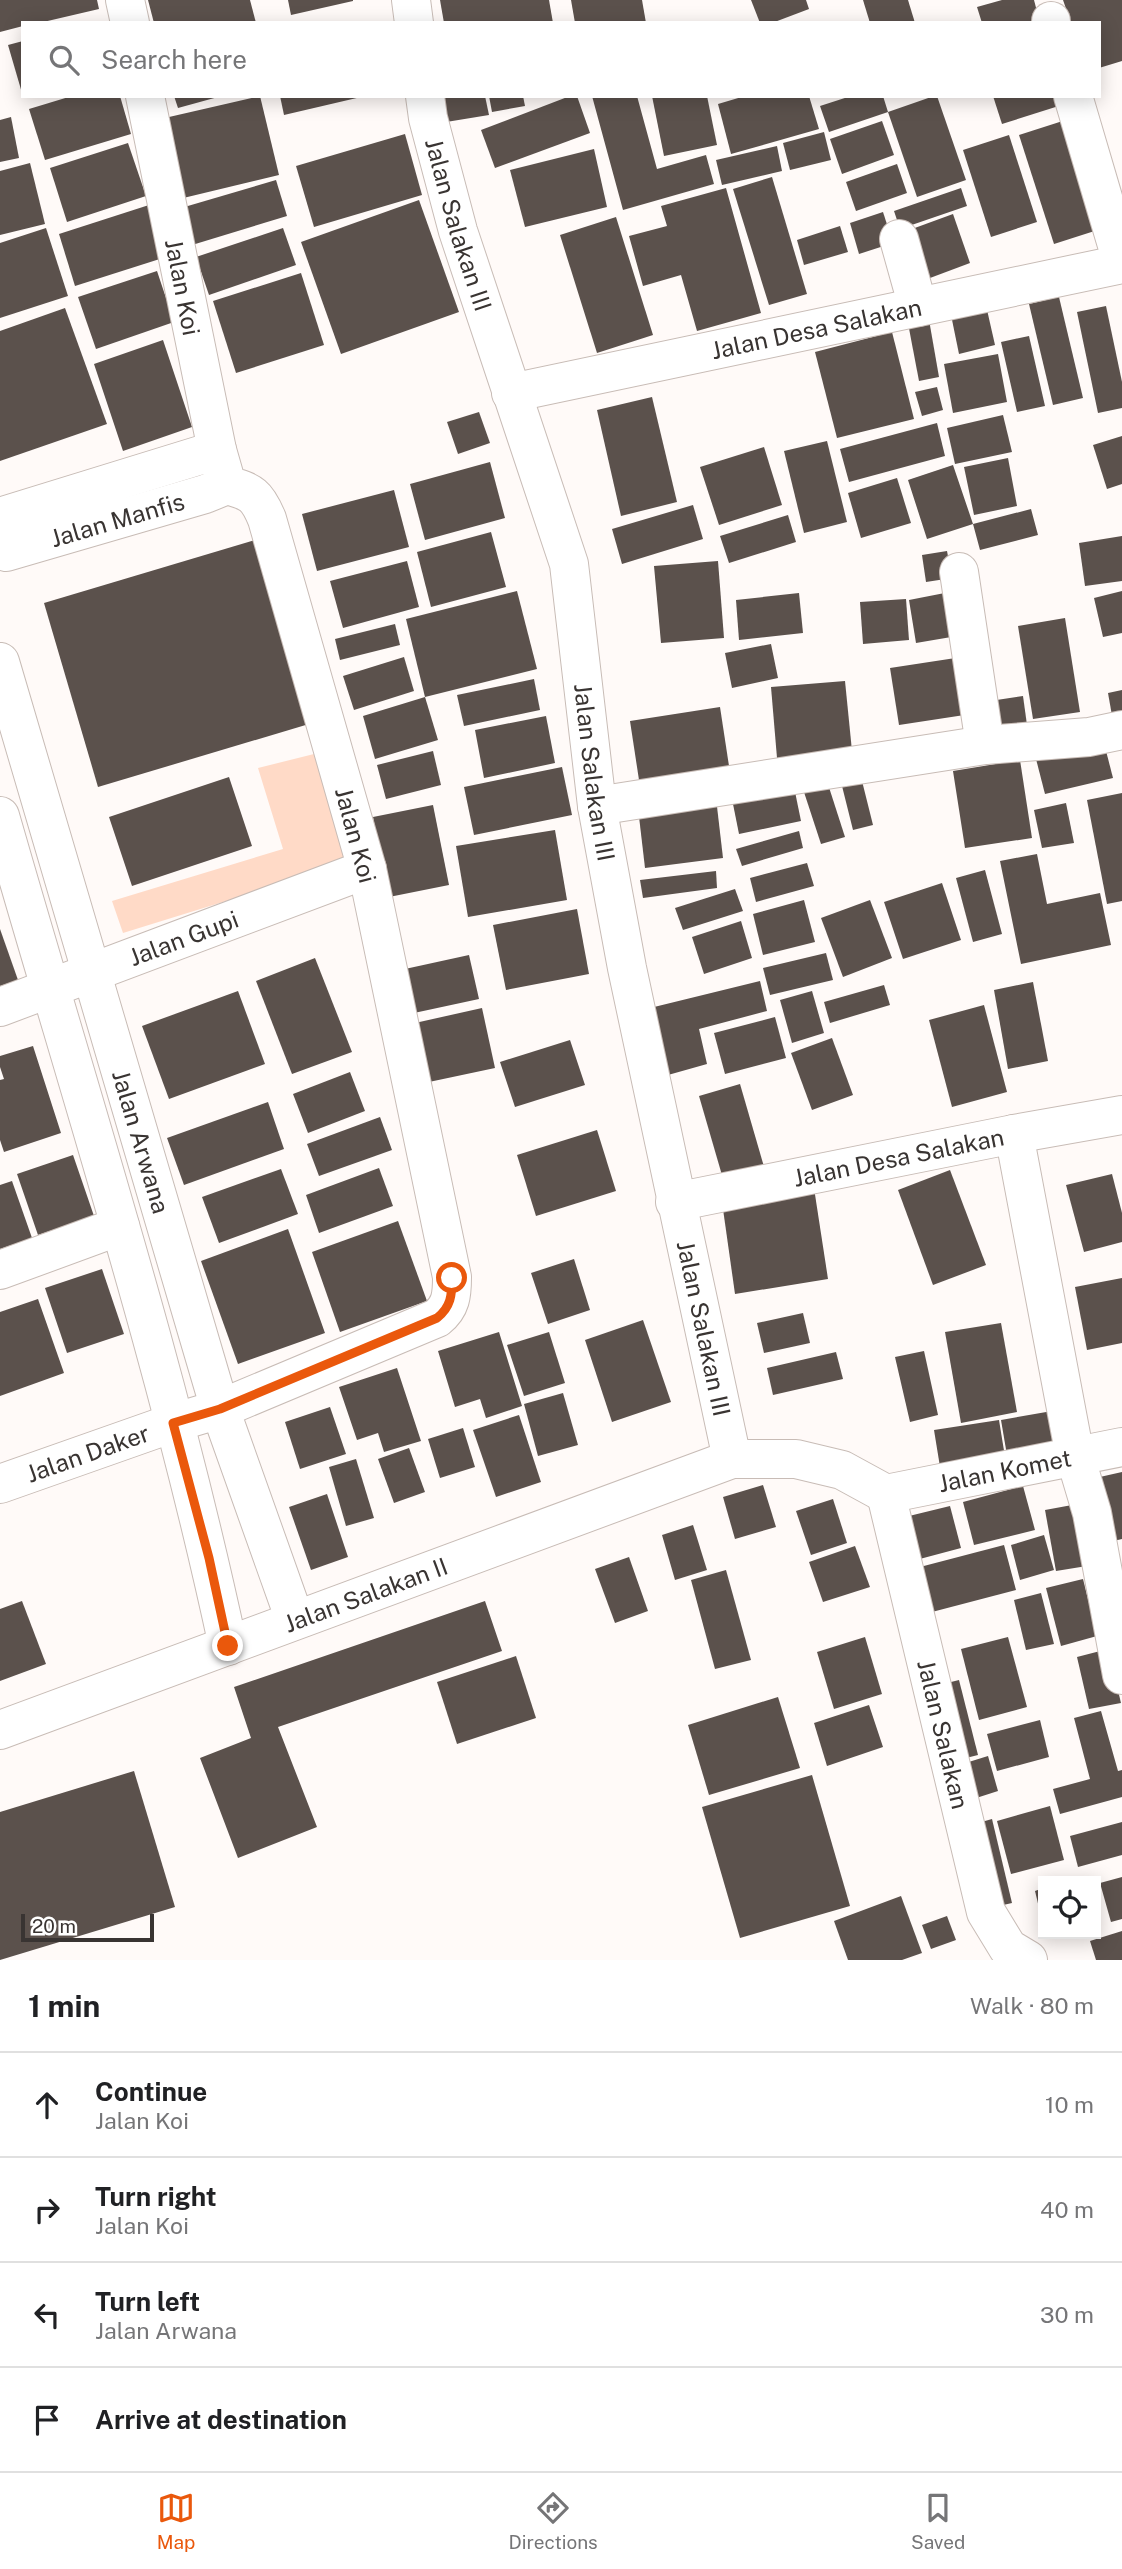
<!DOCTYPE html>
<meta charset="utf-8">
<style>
:root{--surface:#fff;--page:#f2f2f2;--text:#202124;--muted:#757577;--line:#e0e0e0;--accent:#ea580c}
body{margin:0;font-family:"Public Sans",sans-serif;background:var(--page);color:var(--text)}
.controls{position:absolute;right:21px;bottom:21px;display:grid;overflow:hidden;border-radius:0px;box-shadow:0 4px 18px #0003}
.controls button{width:63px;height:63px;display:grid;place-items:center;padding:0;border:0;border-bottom:2px solid var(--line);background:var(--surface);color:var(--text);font:35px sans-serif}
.scale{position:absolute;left:21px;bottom:18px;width:133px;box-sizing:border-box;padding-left:7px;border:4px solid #393432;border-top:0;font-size:19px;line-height:24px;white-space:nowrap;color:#393432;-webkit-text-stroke:5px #fff;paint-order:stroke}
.stop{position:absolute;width:21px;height:21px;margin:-16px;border:5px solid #ea580c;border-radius:50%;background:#fff}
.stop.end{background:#ea580c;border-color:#fff;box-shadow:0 2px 7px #0008}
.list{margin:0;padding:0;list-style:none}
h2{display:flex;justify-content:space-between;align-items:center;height:91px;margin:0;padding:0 28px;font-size:30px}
h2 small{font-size:23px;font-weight:400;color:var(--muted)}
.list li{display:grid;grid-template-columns:46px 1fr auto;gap:21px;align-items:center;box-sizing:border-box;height:105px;padding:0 28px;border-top:2px solid var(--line)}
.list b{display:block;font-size:26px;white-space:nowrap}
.list p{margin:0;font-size:23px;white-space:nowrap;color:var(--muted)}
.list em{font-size:23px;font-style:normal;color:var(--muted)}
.icon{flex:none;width:38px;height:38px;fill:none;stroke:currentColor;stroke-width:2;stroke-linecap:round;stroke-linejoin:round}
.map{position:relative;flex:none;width:1122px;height:1960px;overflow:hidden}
.search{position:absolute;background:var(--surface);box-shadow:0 4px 18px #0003;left:21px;right:21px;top:21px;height:77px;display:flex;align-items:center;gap:18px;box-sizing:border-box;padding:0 24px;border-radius:0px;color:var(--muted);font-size:26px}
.sheet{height:511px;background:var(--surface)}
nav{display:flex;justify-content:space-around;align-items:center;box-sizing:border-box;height:98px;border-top:2px solid var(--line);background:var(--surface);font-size:19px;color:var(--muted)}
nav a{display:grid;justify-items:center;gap:4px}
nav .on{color:var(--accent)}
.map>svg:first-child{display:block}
.green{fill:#ffdac7}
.building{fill:#5b514c}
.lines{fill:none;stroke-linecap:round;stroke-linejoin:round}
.minor-casing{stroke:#c8bcb6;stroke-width:40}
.minor{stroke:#fff;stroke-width:38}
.route{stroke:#ea580c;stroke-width:9}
.labels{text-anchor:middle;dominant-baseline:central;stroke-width:7;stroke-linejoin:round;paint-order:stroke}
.street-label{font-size:24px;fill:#393432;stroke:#fff}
</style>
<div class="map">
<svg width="1122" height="1960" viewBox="0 0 1122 1960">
<rect width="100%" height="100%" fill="#fffaf8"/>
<path class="green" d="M322,752L352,862L123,933L112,901L283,849L258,768Z"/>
<g class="building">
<path d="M0,0H97L99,9L39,23H23V26L0,32Z"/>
<path d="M148,0H250L256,23H154Z"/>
<path d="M288,0H353V1L291,15Z"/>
<path d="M440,0H549L553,23H444Z"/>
<path d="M571,0H642L646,23H575Z"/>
<path d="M751,0H806L809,9L772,23H760Z"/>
<path d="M863,0H908L915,23H870Z"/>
<path d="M1002,0H1034L1040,23H982L977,7Z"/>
<path d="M1063,0H1122V61L1099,68V23H1071Z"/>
<path d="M23,41V93H22L8,45Z"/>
<path d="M72,96H120L131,134L45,160L29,109Z"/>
<path d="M174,96H218V97L178,108Z"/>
<path d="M260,96L279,175L175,200L156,120Z"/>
<path d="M280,96H360L361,97L284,115Z"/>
<path d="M429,96H485L489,115L434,124Z"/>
<path d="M489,96H523L525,106L492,112Z"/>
<path d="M570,96H577L590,133L495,168L481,130Z"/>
<path d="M592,96H637L657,169L706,155L714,184L623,210Z"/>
<path d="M652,96H707L717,145L664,156Z"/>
<path d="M745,96H809L819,129L731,154L718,104Z"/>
<path d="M851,96H883L888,112L829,132L820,106Z"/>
<path d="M934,96H937L966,180L917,197L888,112Z"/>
<path d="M993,96H1063L1065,104L1002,124Z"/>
<path d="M11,117L19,158L0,162V120Z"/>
<path d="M1072,118L1107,227L1054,244L1019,135Z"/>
<path d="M882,121L894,155L842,174L830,139Z"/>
<path d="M824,132L831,160L790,170L783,143Z"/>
<path d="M405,134L422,195L314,227L296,166Z"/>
<path d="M1009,135L1037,222L991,237L963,150Z"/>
<path d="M128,143L146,196L67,222L50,168Z"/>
<path d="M777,146L782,171L722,185L716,160Z"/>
<path d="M594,149L607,207L525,227L510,170Z"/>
<path d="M30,163L45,224L0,235V171Z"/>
<path d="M897,164L907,193L856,211L846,182Z"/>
<path d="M772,177L807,294L769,305L733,189Z"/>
<path d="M276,180L287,216L192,245L181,208Z"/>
<path d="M726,188L761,313L697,331L681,275L643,286L629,236L667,226L661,206Z"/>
<path d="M961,188L967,206L900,229L894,211Z"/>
<path d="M419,200L459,312L341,354L301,242Z"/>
<path d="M149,205L166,257L75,286L59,234Z"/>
<path d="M883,212L893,243L859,254L850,223Z"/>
<path d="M953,214L970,263L930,278L912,229Z"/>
<path d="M616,217L653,335L597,353L560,235Z"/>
<path d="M840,226L848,252L804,265L797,240Z"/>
<path d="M46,228L68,296L0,318V243Z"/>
<path d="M283,228L296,265L209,295L196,257Z"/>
<path d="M157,271L174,322L96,349L78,297Z"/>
<path d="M301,273L324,345L236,373L213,301Z"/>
<path d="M1059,297L1083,398L1053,405L1029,304Z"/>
<path d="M985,301L995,345L959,354L950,310Z"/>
<path d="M1106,306L1122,382V408L1098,413L1077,312Z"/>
<path d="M65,308L107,424L0,461V331Z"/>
<path d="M928,314L939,377L919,381L907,318Z"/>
<path d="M892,332L914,419L837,438L815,352Z"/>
<path d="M1029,336L1045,406L1017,412L1001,342Z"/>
<path d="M163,340L192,427L123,451L94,364Z"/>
<path d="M998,354L1007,402L953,413L944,364Z"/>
<path d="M937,387L943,410L922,416L915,392Z"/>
<path d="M652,397L677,502L621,516L597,410Z"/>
<path d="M479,412L490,443L458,454L447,422Z"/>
<path d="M1003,415L1012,452L955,464L947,428Z"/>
<path d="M937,423L945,456L849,482L840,449Z"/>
<path d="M1122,436V484L1107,489L1093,445Z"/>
<path d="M827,441L847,522L804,533L784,451Z"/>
<path d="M764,447L782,505L719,525L700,467Z"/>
<path d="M1008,458L1017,506L974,515L964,467Z"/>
<path d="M490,462L505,518L425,540L410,484Z"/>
<path d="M953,465L973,524L1031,509L1038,535L980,550L973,524L927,539L908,480Z"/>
<path d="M897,478L911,523L861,538L848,493Z"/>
<path d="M394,490L409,547L317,571L302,514Z"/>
<path d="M693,505L703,539L622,564L612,529Z"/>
<path d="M788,515L796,542L729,563L720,536Z"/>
<path d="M491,532L506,587L431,607L417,552Z"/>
<path d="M1122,536V581L1085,586L1079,543Z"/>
<path d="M255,540L309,724L98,787L44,603Z"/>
<path d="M947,551L952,578L926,582L922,555Z"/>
<path d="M407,561L419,607L343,628L330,581Z"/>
<path d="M718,561L724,638L661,643L654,566Z"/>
<path d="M517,591L537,669L425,697L406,619Z"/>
<path d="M955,591L963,635L916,643L909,600Z"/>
<path d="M1122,591V633L1103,637L1094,598Z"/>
<path d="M799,593L803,633L739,640L736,600Z"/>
<path d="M906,599L909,640L863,644L860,602Z"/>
<path d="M1065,618L1080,712L1033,719L1018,626Z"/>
<path d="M395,624L400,645L340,660L335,639Z"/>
<path d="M771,644L778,678L732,688L725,653Z"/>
<path d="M404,657L414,691L354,710L343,676Z"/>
<path d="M962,657L971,714L899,725L890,668Z"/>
<path d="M534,679L540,710L464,726L457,695Z"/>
<path d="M845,681L852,751L777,758L771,687Z"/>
<path d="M1122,690V725L1114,727L1108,693Z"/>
<path d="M1023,696L1027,725L994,729L990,701Z"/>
<path d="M425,697L438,740L375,759L363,716Z"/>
<path d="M720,707L729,766L639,780L630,721Z"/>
<path d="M546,716L555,763L484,778L475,730Z"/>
<path d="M1104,743L1113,778L1045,794L1036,759Z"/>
<path d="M433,751L441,785L386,799L377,765Z"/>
<path d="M1020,760L1032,838L965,848L953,771Z"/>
<path d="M562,767L572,815L474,835L464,787Z"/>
<path d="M859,769L873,825L853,830L839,774Z"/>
<path d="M229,777L252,846L132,886L109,817Z"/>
<path d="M826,778L845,837L821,844L802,786Z"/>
<path d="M793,782L801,821L739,834L731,794Z"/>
<path d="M1122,793V901L1107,904L1087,800Z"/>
<path d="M716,798L723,858L645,868L638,808Z"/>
<path d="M1066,803L1074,843L1042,848L1034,810Z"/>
<path d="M433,805L449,885L389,897L373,817Z"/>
<path d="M555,830L567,900L468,917L456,846Z"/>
<path d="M799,831L803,848L742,866L736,849Z"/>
<path d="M1037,854L1047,904L1100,893L1111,945L1021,964L1000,861Z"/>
<path d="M807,863L814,886L756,902L750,878Z"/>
<path d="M985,870L1002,934L973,942L956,878Z"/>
<path d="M716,871L717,888L643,898L640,880Z"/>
<path d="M942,883L961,940L903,959L884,902Z"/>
<path d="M735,889L743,911L683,930L675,908Z"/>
<path d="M804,900L815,942L763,955L753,914Z"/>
<path d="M870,900L892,958L843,977L821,918Z"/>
<path d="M577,909L589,974L506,990L493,925Z"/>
<path d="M741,921L752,958L704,974L692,937Z"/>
<path d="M0,929L18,980L0,986Z"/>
<path d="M826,953L833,980L770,995L763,968Z"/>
<path d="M469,955L479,999L414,1013L405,969Z"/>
<path d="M315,958L352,1052L292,1074L256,981Z"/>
<path d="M760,981L767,1011L699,1029L707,1064L668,1075L650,1008Z"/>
<path d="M1033,982L1048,1061L1008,1069L994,990Z"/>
<path d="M884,985L890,1005L830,1023L824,1002Z"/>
<path d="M238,991L265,1064L169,1099L142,1026Z"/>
<path d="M812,991L824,1033L792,1043L780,1000Z"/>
<path d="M984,1005L1007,1092L952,1107L929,1020Z"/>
<path d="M482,1008L495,1068L429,1082L415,1023Z"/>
<path d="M775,1017L786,1058L725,1074L714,1033Z"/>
<path d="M832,1038L853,1095L812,1110L791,1053Z"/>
<path d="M570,1040L585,1085L515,1107L500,1062Z"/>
<path d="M33,1046L61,1133L4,1152L0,1140V1080L4,1079L0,1067V1056Z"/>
<path d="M350,1072L365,1111L308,1133L293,1094Z"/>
<path d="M740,1084L767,1177L726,1189L699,1096Z"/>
<path d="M268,1102L284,1149L184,1185L167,1138Z"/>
<path d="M380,1117L392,1150L319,1176L307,1144Z"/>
<path d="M597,1130L616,1191L536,1216L517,1155Z"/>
<path d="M73,1155L94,1216L38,1235L17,1174Z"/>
<path d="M379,1168L393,1206L319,1233L306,1195Z"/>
<path d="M281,1169L298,1214L219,1243L202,1197Z"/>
<path d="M950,1170L986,1265L933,1285L898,1190Z"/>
<path d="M1112,1174L1122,1213V1242L1084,1252L1066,1185Z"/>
<path d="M12,1181L32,1238L0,1249V1185Z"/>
<path d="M814,1188L828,1279L735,1294L722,1202Z"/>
<path d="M398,1221L427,1301L340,1332L312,1252Z"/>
<path d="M288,1229L325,1333L238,1364L201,1261Z"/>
<path d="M574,1259L590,1310L548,1324L531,1273Z"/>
<path d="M102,1269L124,1334L67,1353L45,1288Z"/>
<path d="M1122,1278V1343L1087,1350L1075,1287Z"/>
<path d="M38,1299L64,1373L0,1396V1312Z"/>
<path d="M803,1313L810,1343L764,1353L757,1323Z"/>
<path d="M643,1320L671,1402L612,1422L585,1340Z"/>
<path d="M1001,1323L1017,1412L961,1423L945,1332Z"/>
<path d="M499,1332L522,1406L486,1418L480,1399L455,1407L438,1351Z"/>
<path d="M549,1332L565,1383L524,1396L507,1345Z"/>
<path d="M924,1351L938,1415L910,1422L895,1357Z"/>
<path d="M836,1352L843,1379L773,1395L767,1368Z"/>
<path d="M397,1368L421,1441L384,1452L378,1433L357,1440L339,1387Z"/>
<path d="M563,1393L578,1445L538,1456L524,1404Z"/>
<path d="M330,1407L346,1454L300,1469L285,1422Z"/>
<path d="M1052,1411L1060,1458L1009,1467L1001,1420Z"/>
<path d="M519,1415L541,1482L496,1497L473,1430Z"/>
<path d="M999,1420L1006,1463L941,1473L934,1430Z"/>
<path d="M463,1428L475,1467L440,1478L428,1439Z"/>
<path d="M409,1448L425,1492L394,1503L378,1459Z"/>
<path d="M356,1459L374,1518L346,1526L329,1467Z"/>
<path d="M1122,1472V1539L1105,1543L1091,1479Z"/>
<path d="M763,1485L776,1527L735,1539L723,1497Z"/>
<path d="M1023,1486L1035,1530L974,1545L963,1502Z"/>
<path d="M327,1494L348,1557L311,1570L289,1507Z"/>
<path d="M833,1499L847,1543L811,1555L796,1511Z"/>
<path d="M1083,1503L1093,1565L1056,1571L1045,1510Z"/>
<path d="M950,1506L961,1548L916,1560L905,1517Z"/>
<path d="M693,1525L707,1570L675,1580L662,1535Z"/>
<path d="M1044,1535L1054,1570L1020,1580L1011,1545Z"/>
<path d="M1004,1545L1016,1590L932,1612L920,1567Z"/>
<path d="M855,1546L870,1587L823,1602L809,1562Z"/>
<path d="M629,1557L648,1611L615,1623L595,1569Z"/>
<path d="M726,1570L751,1660L715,1669L691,1580Z"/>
<path d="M1083,1579L1097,1636L1061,1646L1046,1588Z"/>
<path d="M1041,1593L1054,1644L1026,1650L1014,1600Z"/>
<path d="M22,1601L46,1664L0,1681V1609Z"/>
<path d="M485,1601L502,1651L278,1727L317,1827L238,1858L200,1758L251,1738L234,1687Z"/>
<path d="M865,1637L882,1694L834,1709L817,1652Z"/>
<path d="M1008,1637L1027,1707L979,1720L961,1649Z"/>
<path d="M1108,1649L1121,1703L1089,1709L1077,1657Z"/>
<path d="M516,1656L536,1718L457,1744L437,1682Z"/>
<path d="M959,1680L978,1755L954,1761L935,1686Z"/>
<path d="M778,1697L800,1768L709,1795L688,1725Z"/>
<path d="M869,1705L883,1747L827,1766L814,1723Z"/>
<path d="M1101,1711L1118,1771L1122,1770V1797L1060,1814L1053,1789L1090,1779L1074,1718Z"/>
<path d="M1040,1720L1049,1757L997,1771L987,1734Z"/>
<path d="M988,1756L998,1791L970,1800L959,1765Z"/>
<path d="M134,1771L175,1907L0,1960V1812Z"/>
<path d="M812,1775L850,1906L740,1938L702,1807Z"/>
<path d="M1050,1806L1064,1860L1011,1874L997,1821Z"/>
<path d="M992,1819L1012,1903L990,1908L971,1825Z"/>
<path d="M1122,1822V1855L1078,1867L1070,1836Z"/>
<path d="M1122,1877V1919L1111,1922L1100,1883Z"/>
<path d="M1043,1888V1920H1042L1035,1891Z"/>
<path d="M901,1896L922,1953L902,1960H848L834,1921Z"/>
<path d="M947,1916L956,1940L931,1949L922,1925Z"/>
<path d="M1122,1931V1960H1096L1090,1941Z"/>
</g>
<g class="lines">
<g class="minor-casing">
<g id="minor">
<path d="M125,0L130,23"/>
<path d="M411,0L414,23"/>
<path d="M1051,21V23"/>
<path id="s1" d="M425,96L428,118L458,231L569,564L597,806L627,968L732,1459"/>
<path d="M1073,96L1122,262"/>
<path d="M899,239L918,307"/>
<path id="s2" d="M511,393L1122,264"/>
<path d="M0,517L217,450"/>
<path id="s3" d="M6,552L205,494L227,485"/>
<path d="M959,572L985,745"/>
<path id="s4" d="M0,662L220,1409L295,1620"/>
<path d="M597,806L985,745L1089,737L1122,730"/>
<path d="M0,816C79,1092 168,1365 228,1646"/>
<path id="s5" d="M0,1007L367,869"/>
<path d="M1014,1134L1075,1456L1092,1513L1122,1675"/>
<path id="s6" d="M675,1202L1014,1134L1122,1115"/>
<path d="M0,1270L120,1226"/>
<path id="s7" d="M0,1484L173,1423L220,1409L437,1318C451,1307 452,1295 452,1277L367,869L267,519C257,495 252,492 227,485L217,450L145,96"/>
<path id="s8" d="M886,1494L986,1912L1008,1948L1028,1960"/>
<path id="s9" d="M886,1494L1122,1447"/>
<path id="s10" d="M0,1730L732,1459H796L842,1470L886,1494"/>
</g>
</g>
<use href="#minor" class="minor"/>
</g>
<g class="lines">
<path class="route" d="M228,1646L209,1558L173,1423L220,1409L437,1318C451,1307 452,1295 452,1278"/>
</g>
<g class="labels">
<g class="street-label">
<text stroke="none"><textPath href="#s1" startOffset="133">Jalan Salakan III</textPath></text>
<text transform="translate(183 287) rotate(79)">Jalan Koi</text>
<text stroke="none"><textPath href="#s2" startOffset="312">Jalan Desa Salakan</textPath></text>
<text stroke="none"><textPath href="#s3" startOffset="116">Jalan Manfis</textPath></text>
<text stroke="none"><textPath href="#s1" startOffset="700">Jalan Salakan III</textPath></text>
<text transform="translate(356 835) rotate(75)">Jalan Koi</text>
<text stroke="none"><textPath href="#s5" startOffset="196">Jalan Gupi</textPath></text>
<text stroke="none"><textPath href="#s4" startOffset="500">Jalan Arwana</textPath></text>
<text stroke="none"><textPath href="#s6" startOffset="228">Jalan Desa Salakan</textPath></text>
<text stroke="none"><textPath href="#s1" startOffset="1267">Jalan Salakan III</textPath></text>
<text stroke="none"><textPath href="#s7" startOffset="93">Jalan Daker</textPath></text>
<text stroke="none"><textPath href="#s9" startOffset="121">Jalan Komet</textPath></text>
<text stroke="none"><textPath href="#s10" startOffset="390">Jalan Salakan II</textPath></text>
<text stroke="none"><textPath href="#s8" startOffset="247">Jalan Salakan</textPath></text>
</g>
</g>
</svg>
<div class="controls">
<button><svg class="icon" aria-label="locate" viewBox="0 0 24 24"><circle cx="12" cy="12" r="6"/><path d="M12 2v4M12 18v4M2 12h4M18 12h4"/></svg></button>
</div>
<div class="scale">20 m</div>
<div class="stop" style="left:452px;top:1278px"></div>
<div class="stop end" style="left:228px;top:1646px"></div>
<div class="search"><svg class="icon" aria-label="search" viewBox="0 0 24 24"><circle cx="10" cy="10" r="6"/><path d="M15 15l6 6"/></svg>Search here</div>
</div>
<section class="sheet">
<h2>1 min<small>Walk · 80 m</small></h2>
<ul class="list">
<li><svg class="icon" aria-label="ahead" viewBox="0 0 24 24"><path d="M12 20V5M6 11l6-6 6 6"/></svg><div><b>Continue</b><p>Jalan Koi</p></div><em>10 m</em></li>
<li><svg class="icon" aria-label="right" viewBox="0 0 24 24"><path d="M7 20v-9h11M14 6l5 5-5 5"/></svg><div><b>Turn right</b><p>Jalan Koi</p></div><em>40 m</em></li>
<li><svg class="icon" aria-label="left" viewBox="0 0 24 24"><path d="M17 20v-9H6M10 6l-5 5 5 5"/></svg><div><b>Turn left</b><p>Jalan Arwana</p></div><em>30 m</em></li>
<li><svg class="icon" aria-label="arrive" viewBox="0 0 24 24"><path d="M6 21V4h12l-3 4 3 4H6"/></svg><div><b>Arrive at destination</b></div></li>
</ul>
</section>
<nav>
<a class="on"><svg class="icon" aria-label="map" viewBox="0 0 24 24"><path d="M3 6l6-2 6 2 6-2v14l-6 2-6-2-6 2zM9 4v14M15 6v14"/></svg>Map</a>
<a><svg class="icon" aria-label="directions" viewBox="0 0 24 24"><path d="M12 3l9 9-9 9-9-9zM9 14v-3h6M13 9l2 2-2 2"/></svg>Directions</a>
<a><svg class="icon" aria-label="saved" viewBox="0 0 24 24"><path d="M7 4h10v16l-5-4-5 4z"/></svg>Saved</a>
</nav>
